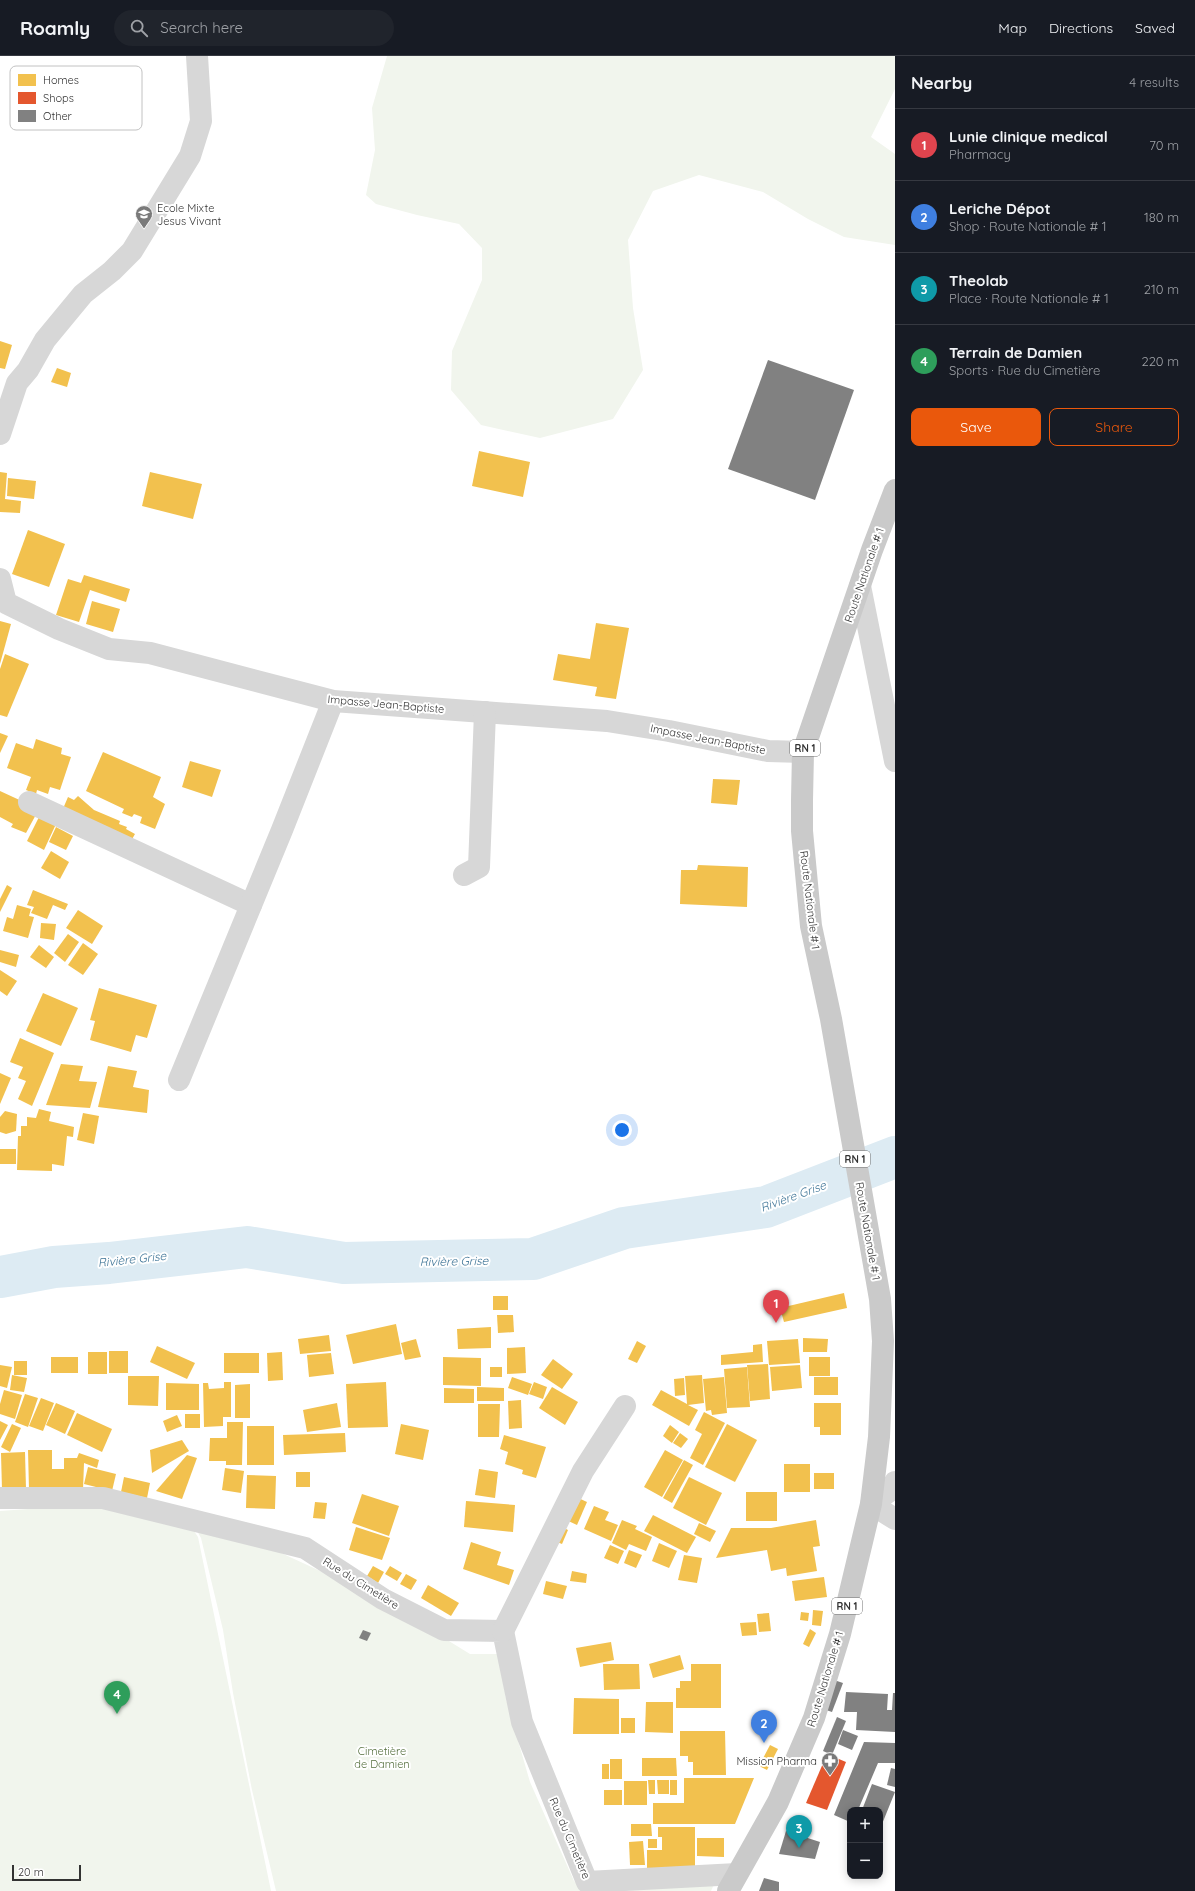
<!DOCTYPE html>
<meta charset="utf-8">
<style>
:root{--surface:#171b24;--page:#20242c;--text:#f1f3f6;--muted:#9ea1a6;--line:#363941;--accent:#ea580c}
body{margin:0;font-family:Quicksand,sans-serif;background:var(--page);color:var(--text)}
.controls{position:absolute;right:12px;bottom:12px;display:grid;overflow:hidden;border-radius:8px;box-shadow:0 2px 10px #0003}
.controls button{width:36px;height:36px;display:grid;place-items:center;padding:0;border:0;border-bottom:1px solid var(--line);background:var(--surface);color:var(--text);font:20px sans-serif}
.scale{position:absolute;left:12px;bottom:10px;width:69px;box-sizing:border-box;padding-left:4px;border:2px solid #333;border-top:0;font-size:11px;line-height:14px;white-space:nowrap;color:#333;-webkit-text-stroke:3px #fff;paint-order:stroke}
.you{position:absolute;left:622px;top:1074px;width:14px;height:14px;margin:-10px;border:3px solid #fff;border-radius:50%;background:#1a73e8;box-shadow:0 0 0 6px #1a73e833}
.badge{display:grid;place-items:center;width:26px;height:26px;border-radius:50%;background:var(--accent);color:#fff;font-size:13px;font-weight:700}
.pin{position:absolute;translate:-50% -33px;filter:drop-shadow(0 1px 2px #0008)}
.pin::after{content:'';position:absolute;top:21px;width:14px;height:12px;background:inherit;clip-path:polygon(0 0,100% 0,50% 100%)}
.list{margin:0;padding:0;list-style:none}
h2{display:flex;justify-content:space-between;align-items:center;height:52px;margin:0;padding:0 16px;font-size:17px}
h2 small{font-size:13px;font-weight:400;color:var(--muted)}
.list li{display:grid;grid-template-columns:26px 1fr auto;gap:12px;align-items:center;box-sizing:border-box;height:72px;padding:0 16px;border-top:1px solid var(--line)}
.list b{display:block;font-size:15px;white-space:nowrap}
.list p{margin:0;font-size:13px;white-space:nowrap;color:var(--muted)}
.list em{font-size:13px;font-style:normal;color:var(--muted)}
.actions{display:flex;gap:8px;padding:12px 16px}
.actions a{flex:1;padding:9px 0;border:1px solid var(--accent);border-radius:8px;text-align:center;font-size:14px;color:var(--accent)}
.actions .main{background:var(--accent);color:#fff}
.icon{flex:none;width:22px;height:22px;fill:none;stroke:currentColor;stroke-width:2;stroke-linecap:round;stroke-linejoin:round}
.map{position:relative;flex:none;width:895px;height:1835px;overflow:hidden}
header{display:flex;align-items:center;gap:24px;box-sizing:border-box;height:56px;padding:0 20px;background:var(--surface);border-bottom:1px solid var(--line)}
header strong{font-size:19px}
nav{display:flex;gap:22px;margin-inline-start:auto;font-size:14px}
.search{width:280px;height:36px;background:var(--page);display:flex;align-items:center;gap:10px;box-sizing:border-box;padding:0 14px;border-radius:22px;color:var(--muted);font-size:15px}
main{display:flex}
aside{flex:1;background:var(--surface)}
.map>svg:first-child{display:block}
.green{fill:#f1f5ed}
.homes{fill:#f2c14e}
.shops{fill:#e4572e}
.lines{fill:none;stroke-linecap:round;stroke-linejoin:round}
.river{stroke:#ddebf3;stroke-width:42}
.building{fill:#818181}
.minor{stroke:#d7d7d7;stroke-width:22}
.major{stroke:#cacaca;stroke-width:22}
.labels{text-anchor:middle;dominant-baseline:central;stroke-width:4;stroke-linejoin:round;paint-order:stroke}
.shield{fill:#fff;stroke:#707070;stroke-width:1}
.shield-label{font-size:10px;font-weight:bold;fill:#333}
.poi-label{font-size:11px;fill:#333;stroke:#fff;text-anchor:start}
.street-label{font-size:11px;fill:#333;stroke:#fff}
.park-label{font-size:11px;fill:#56703f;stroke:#fff}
.water-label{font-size:12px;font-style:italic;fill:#3f7597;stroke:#fff}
.key{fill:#fff;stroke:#c2c2c2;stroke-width:1}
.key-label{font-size:11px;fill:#333}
</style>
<header>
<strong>Roamly</strong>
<div class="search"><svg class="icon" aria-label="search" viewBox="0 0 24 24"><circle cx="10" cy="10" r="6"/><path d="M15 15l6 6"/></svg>Search here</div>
<nav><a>Map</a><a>Directions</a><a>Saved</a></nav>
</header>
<main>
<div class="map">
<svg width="895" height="1835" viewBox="0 0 895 1835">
<rect width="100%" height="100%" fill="#fff"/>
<g class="green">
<path d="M387,0H895V33L871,81L895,98V189L844,181L808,163L763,136L699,119L653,135L628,184L633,252L643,314L613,363L540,382L481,369L451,334L452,295L482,224V192L459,168L417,159L376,148L366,139L375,94L372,52Z"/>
<path d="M99,1448L194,1475L198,1481L271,1835H0V1455Z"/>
<path d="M193,1468L279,1496L329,1519L431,1574L470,1598H500L506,1643L530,1726L574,1825L586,1835H276L252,1734L233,1637L223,1574L201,1482Z"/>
<path d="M717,1822L711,1835H612Z"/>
</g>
<g class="homes">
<path d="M0,285L12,289L5,313L0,312Z"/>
<path d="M57,312L71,317L67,331L51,326Z"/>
<path d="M479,395L530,406L523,441L472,430Z"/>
<path d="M0,416L7,417L5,443L21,445L20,457L0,456Z"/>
<path d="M150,416L202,428L193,463L142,450Z"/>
<path d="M8,422L36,425L34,443L7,440Z"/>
<path d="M28,474L65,488L49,531L12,518Z"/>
<path d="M84,519L130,533L126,546L90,534L79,566L56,559L68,523L81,527Z"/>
<path d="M92,545L120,553L113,576L86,568Z"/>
<path d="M0,565L11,568L0,608Z"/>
<path d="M596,567L629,572L616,643L595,640L597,631L553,624L558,598L590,603Z"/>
<path d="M5,598L29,608L7,661L0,659V613Z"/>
<path d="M0,677L8,680L0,697Z"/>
<path d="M36,683L62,692L61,698L71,701L60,734L50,731L48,738L37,734L36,738L26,734L31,721L7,712L16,687L33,693Z"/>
<path d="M103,696L161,721L153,741L165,748L155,773L140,767L142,761L134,758L132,761L122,757L124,753L86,735Z"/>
<path d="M190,705L221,714L212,741L182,731Z"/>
<path d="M713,723L740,724L737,749L711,747Z"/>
<path d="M0,735L39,753L26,777L11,771L13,768L0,761Z"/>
<path d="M78,740L94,754L120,765L119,768L127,771L126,773L135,778L131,785L62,755L68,741L74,744Z"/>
<path d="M40,759L56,768L44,794L27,785Z"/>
<path d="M56,771L73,780L66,794L49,786Z"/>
<path d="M51,795L69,806L60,823L41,812Z"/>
<path d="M698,809L748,811L747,851L680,848L681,814H697Z"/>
<path d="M7,829L12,832L0,856V843Z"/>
<path d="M33,834L68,848L65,854L53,849L47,863L31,857L34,851L27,849Z"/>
<path d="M17,849L31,853L29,860L34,861L28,882L3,875L7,861L13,863Z"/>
<path d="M78,854L103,870L92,888L66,872Z"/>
<path d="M41,867L56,868L54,884L40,882Z"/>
<path d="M68,878L79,886L65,906L54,897Z"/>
<path d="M83,887L98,898L83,919L68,909Z"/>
<path d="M39,889L54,901L46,912L30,901Z"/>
<path d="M0,894L19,899L16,911L0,906Z"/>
<path d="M0,914L17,925L7,940L0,935Z"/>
<path d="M99,932L157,949L147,982L136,979L131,996L90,984L95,965L90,964Z"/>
<path d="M43,937L78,952L61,990L26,975Z"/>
<path d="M20,982L54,997L32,1050L18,1043L26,1025L18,1022L23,1011L10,1006Z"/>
<path d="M61,1008L83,1010L79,1025L97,1026L90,1052L46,1049Z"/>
<path d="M108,1010L137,1015L133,1031L149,1034L147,1057L98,1051Z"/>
<path d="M0,1017L11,1022L0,1048Z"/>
<path d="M39,1053L51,1056L49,1065L74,1071L73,1081L67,1080L64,1110L52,1108V1115L17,1114L18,1080H21V1070H27V1061L36,1062Z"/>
<path d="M5,1055L17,1058L16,1075L6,1078L0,1076V1061Z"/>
<path d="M83,1057L99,1060L94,1088L77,1084Z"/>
<rect x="0" y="1093" width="16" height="15"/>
<path d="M844,1237L847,1252L784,1266L780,1252Z"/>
<rect x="493" y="1240" width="15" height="14"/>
<path d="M497,1259H513L514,1276L498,1277Z"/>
<path d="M396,1268L402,1298L353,1308L346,1279Z"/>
<path d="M491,1271V1292L458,1293L457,1273Z"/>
<path d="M329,1279L331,1295L300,1298L298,1283Z"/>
<path d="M803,1282L828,1283L827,1296H803Z"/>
<path d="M416,1283L421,1301L405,1304L401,1287Z"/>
<path d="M798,1283L800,1307L769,1309L767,1285Z"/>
<path d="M637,1285L646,1290L637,1307L628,1303Z"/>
<path d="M762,1288L763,1306L721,1309V1299L753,1296V1289Z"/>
<path d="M157,1290L195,1307L187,1323L150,1306Z"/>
<path d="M525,1291L526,1317L507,1318V1292Z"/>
<rect x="109" y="1295" width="19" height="22"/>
<rect x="88" y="1296" width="19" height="22"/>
<path d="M282,1296L283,1324L268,1325L267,1297Z"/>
<rect x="224" y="1297" width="35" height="20"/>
<path d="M331,1297L334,1318L309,1321L307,1299Z"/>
<rect x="51" y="1301" width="27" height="16"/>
<path d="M443,1301L481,1302V1330L443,1329Z"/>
<rect x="809" y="1301" width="21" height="19"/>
<path d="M553,1303L573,1318L562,1333L541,1319Z"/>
<rect x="14" y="1305" width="13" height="14"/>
<path d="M768,1308L770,1343L750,1345L747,1309Z"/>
<path d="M0,1309L12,1311L7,1332L0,1330Z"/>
<path d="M800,1309L802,1332L772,1335L770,1311Z"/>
<rect x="490" y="1311" width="12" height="10"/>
<path d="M747,1311L750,1351L727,1352L724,1313Z"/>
<path d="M12,1319L27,1322L24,1336L10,1334Z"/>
<path d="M702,1319L704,1347L688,1349L698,1354L689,1370L652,1349L661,1334L687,1348L685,1320Z"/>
<path d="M128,1320H159L158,1350L128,1349Z"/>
<path d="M512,1321L532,1328L528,1339L508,1332Z"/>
<path d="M724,1321L727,1357L712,1359L711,1354L706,1355L703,1323Z"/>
<rect x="814" y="1321" width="24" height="18"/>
<path d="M684,1322L685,1339L675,1340L674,1323Z"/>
<path d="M224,1326H231V1361H223V1370L204,1371L203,1327H208L209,1333L224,1332Z"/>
<path d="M386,1326L388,1371L348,1372L346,1328Z"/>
<path d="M534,1326L547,1331L543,1343L529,1338Z"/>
<path d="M166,1327L199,1328V1354H166Z"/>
<path d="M250,1328V1362H235V1329Z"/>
<path d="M477,1331L504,1332V1345H477Z"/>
<path d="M552,1331L578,1346L565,1369L539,1352Z"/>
<path d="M444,1332L474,1333V1347H444Z"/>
<path d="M4,1334L22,1339L15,1363L0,1358V1348Z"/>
<path d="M25,1338L38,1342L28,1371L15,1366Z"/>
<path d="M41,1342L54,1347L43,1375L29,1370Z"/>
<path d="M521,1344L522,1372L509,1373L508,1345Z"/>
<path d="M56,1347L75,1355L65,1378L46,1369Z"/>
<path d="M337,1347L341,1371L307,1376L303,1354Z"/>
<path d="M814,1347H841V1379H820V1371H814Z"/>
<path d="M478,1348H500L499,1381H478Z"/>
<path d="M704,1356L725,1367L703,1409L690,1402L702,1378L695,1374Z"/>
<path d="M77,1357L112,1373L102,1396L67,1379Z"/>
<rect x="185" y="1358" width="15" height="14"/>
<path d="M177,1359L182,1370L167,1376L163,1365Z"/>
<path d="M0,1365L8,1369L0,1384Z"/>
<path d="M227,1366H243L242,1409H226V1405H209L210,1382H227Z"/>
<path d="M12,1368L21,1372L10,1396L1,1391Z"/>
<path d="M401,1368L429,1374L423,1404L395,1398Z"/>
<path d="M727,1368L757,1384L735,1426L705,1411Z"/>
<path d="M670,1369L679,1376L672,1387L663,1380Z"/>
<rect x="247" y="1370" width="27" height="39"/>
<path d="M345,1377L346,1396L284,1399L283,1379Z"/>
<path d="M680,1377L688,1383L681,1392L673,1387Z"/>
<path d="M504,1379L546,1391L536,1422L522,1418L523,1414L505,1408L508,1396L500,1393Z"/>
<path d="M182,1384L189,1395L152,1417L150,1394Z"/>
<path d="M28,1394H52V1413H64V1402H77L79,1397L99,1404L97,1412L84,1407L83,1434H29Z"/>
<path d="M665,1394L683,1404L662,1441L644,1431Z"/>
<path d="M25,1396L26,1433L2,1434L1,1397Z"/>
<path d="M187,1399L197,1402L182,1443L156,1435Z"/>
<path d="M684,1404L693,1409L672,1447L663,1442Z"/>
<rect x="784" y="1408" width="26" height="28"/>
<path d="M88,1411L116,1418L112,1435L84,1428Z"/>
<path d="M225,1412L244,1415L241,1437L222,1434Z"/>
<path d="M479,1413L498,1416L495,1442L475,1439Z"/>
<rect x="296" y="1416" width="14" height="15"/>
<rect x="814" y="1417" width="20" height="16"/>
<path d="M247,1419L276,1420L275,1453L246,1452Z"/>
<path d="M124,1421L150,1427L147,1442L121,1436Z"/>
<path d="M689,1421L722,1437L706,1469L673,1452Z"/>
<rect x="746" y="1436" width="31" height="29"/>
<path d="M362,1438L399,1450L389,1480L352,1467Z"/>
<path d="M574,1440L587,1446L577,1469L564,1463Z"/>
<path d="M466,1445L515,1449L513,1476L464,1471Z"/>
<path d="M315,1446L327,1447L325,1463L313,1462Z"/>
<path d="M594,1450L609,1456L605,1464L618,1469L611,1485L584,1473Z"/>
<path d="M653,1459L696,1481L687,1497L644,1475Z"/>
<path d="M622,1464L637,1470L635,1473L652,1481L646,1495L629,1488L626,1494L612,1487Z"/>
<path d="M816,1464L820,1490L813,1491L817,1515L787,1520L786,1512L771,1515L767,1494L716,1502L731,1472H771Z"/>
<path d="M699,1467L716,1475L710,1486L694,1478Z"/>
<path d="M558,1469L568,1474L562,1488L552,1484Z"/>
<path d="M356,1471L390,1482L382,1504L349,1494Z"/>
<path d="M471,1486L501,1496L497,1509L514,1514L509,1529L463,1513Z"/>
<path d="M659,1487L677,1495L669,1512L652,1505Z"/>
<path d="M610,1489L624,1495L618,1508L604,1502Z"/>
<path d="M629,1494L642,1499L636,1512L624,1507Z"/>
<path d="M684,1499L702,1502L697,1527L678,1524Z"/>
<path d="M373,1510L384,1516L378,1527L367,1520Z"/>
<path d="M390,1510L402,1517L397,1525L385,1518Z"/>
<path d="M572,1515L587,1518L586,1527L570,1525Z"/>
<path d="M406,1518L417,1524L411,1534L400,1528Z"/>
<path d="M824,1521L827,1541L795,1545L792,1525Z"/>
<path d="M546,1525L567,1530L563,1543L543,1538Z"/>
<path d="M428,1529L459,1547L451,1560L421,1542Z"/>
<path d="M813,1554L823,1555L821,1570L812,1569Z"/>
<path d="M801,1556L809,1557L808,1565L800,1564Z"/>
<path d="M769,1557L771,1575L759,1576L757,1558Z"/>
<path d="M756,1566L757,1579L742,1580L740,1567Z"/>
<path d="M810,1573L816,1577L809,1591L803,1588Z"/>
<path d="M611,1586L614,1604L580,1611L576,1592Z"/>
<path d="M680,1599L684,1613L653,1622L649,1608Z"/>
<path d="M603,1608H639L640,1633L604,1634Z"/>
<path d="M691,1608H721V1652H676V1632H680V1625H691Z"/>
<path d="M574,1642L619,1643V1678H573Z"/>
<path d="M646,1646H673V1677L645,1676Z"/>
<rect x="621" y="1662" width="14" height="15"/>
<path d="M680,1675H725L726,1719H693V1706H688V1700H680Z"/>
<path d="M770,1689L778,1693L767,1714L759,1710Z"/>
<path d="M642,1702H676L677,1720H642Z"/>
<rect x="610" y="1703" width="12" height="20"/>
<rect x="602" y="1708" width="7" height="15"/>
<path d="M684,1722H754L735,1768H653V1747H684Z"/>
<path d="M648,1724H655V1738H649Z"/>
<path d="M657,1724H669V1738H658Z"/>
<rect x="670" y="1724" width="7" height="15"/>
<rect x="624" y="1725" width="23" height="24"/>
<rect x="604" y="1734" width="18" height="15"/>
<path d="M631,1768H651L652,1780H631Z"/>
<path d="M658,1771H695V1814H647V1794H662V1781H658Z"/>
<path d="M697,1782H724V1801L697,1800Z"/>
<rect x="648" y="1783" width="9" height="9"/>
<path d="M643,1785L645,1809H630L629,1786Z"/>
</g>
<path class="shops" d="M827,1698L846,1706L827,1754L806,1747Z"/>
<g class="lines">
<path class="river" d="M0,1221L54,1211L109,1207L247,1191L344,1207L533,1203L624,1172L766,1151L895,1101"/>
</g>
<g class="building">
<path d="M768,304L854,334L815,444L728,413Z"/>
<path d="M363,1574L371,1577L367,1585L359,1582Z"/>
<path d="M834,1624L843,1627L832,1656L823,1653Z"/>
<path d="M846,1636L888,1638L887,1654H892L893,1637H895V1676L856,1674L857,1656H844Z"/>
<path d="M837,1661L846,1665L832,1699L823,1695Z"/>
<path d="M843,1674L858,1680L852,1694L838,1688Z"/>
<path d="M864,1686L895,1687V1707H878L858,1754H850V1766L834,1759Z"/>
<path d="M891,1712L895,1713V1731L887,1729Z"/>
<path d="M872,1728L895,1736L880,1773V1754H862Z"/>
<path d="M786,1775L820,1786L815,1803L779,1798Z"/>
<path d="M764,1822L779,1826V1835H759Z"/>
</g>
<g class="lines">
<g class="minor">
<path d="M0,378L17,327L28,314L45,284L83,238L112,215L132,195L190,100L201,65L197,0"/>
<path d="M0,523L6,547L59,573L109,593L150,597L333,645L607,665L669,675L768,695L803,696"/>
<path d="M860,530L895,705"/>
<path d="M29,746L251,849"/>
<path d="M464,819L479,811L485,656"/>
<path d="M179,1024L282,774L333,645"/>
<path d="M895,1426L891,1434L871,1448L895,1463"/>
<path d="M0,1442H103L305,1492L383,1543L444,1574L503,1575L522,1666L587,1826L737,1818"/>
<path d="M503,1575L583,1415L625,1350"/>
</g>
<path class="major" d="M728,1835L778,1746L814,1662L840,1578L871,1448L879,1381L883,1285L880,1243L831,963L811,870L802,775V744L803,696L872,494L895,434"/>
</g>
<defs>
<g id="school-pin" transform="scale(0.9)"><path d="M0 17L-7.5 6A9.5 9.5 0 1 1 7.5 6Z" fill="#7a7a7a" stroke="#fff"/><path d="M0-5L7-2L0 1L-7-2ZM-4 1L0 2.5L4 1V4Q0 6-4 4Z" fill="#fff"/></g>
<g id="pharmacy-pin" transform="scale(0.9)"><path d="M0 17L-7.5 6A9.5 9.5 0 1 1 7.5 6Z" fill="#7a7a7a" stroke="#fff"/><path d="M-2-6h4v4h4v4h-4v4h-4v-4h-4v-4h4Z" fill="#fff"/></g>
</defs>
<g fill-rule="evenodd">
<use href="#school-pin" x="144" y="158"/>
<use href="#pharmacy-pin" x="830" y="1705"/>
</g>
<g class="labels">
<g class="shield">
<rect x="790" y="684" width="30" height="16" rx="3"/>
<rect x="840" y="1095" width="30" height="16" rx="3"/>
<rect x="832" y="1542" width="30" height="16" rx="3"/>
</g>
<g class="shield-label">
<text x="805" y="692">RN 1</text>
<text x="855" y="1103">RN 1</text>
<text x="847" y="1550">RN 1</text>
</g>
<g class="poi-label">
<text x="157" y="152">Ecole Mixte<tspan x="157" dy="13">Jesus Vivant</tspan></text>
<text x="817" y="1705" text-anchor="end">Mission Pharma</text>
</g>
<g class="street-label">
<text transform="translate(864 519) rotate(-71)">Route Nationale # 1</text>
<text transform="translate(386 648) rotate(5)">Impasse Jean-Baptiste</text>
<text transform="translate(708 683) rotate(11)">Impasse Jean-Baptiste</text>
<text transform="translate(810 844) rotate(83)">Route Nationale # 1</text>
<text transform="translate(868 1175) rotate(80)">Route Nationale # 1</text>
<text transform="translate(361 1527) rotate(32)">Rue du Cimetière</text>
<text transform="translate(825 1623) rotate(-73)">Route Nationale # 1</text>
<text transform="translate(570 1782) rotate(67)">Rue du Cimetière</text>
</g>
<g class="park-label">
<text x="382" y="1695">Cimetière<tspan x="382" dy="13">de Damien</tspan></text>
</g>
<g class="water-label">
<text transform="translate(793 1140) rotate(-20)">Rivière Grise</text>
<text transform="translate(132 1203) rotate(-6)">Rivière Grise</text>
<text transform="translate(454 1205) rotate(-1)">Rivière Grise</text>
</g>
</g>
<rect x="10" y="10" width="132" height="64" rx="6" class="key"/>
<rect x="18" y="18" width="18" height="12" fill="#f2c14e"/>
<rect x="18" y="36" width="18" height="12" fill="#e4572e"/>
<rect x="18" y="54" width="18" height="12" fill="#818181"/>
<g class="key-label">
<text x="43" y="28">Homes</text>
<text x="43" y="46">Shops</text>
<text x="43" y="64">Other</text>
</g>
</svg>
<div class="controls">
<button>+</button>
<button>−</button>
</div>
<div class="scale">20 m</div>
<div class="you"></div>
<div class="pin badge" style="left:776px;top:1267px;background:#e0444e">1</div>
<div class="pin badge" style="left:764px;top:1687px;background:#3f7fe0">2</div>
<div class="pin badge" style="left:799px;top:1792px;background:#0f9aa8">3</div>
<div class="pin badge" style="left:117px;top:1658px;background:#2e9e5b">4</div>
</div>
<aside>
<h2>Nearby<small>4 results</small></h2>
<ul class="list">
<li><span class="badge" style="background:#e0444e">1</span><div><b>Lunie clinique medical</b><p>Pharmacy</p></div><em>70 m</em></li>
<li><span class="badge" style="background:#3f7fe0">2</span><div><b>Leriche Dépot</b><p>Shop · Route Nationale # 1</p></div><em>180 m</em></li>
<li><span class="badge" style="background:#0f9aa8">3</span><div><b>Theolab</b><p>Place · Route Nationale # 1</p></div><em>210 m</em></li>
<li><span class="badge" style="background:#2e9e5b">4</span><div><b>Terrain de Damien</b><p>Sports · Rue du Cimetière</p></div><em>220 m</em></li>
</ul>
<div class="actions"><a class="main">Save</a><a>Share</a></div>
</aside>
</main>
